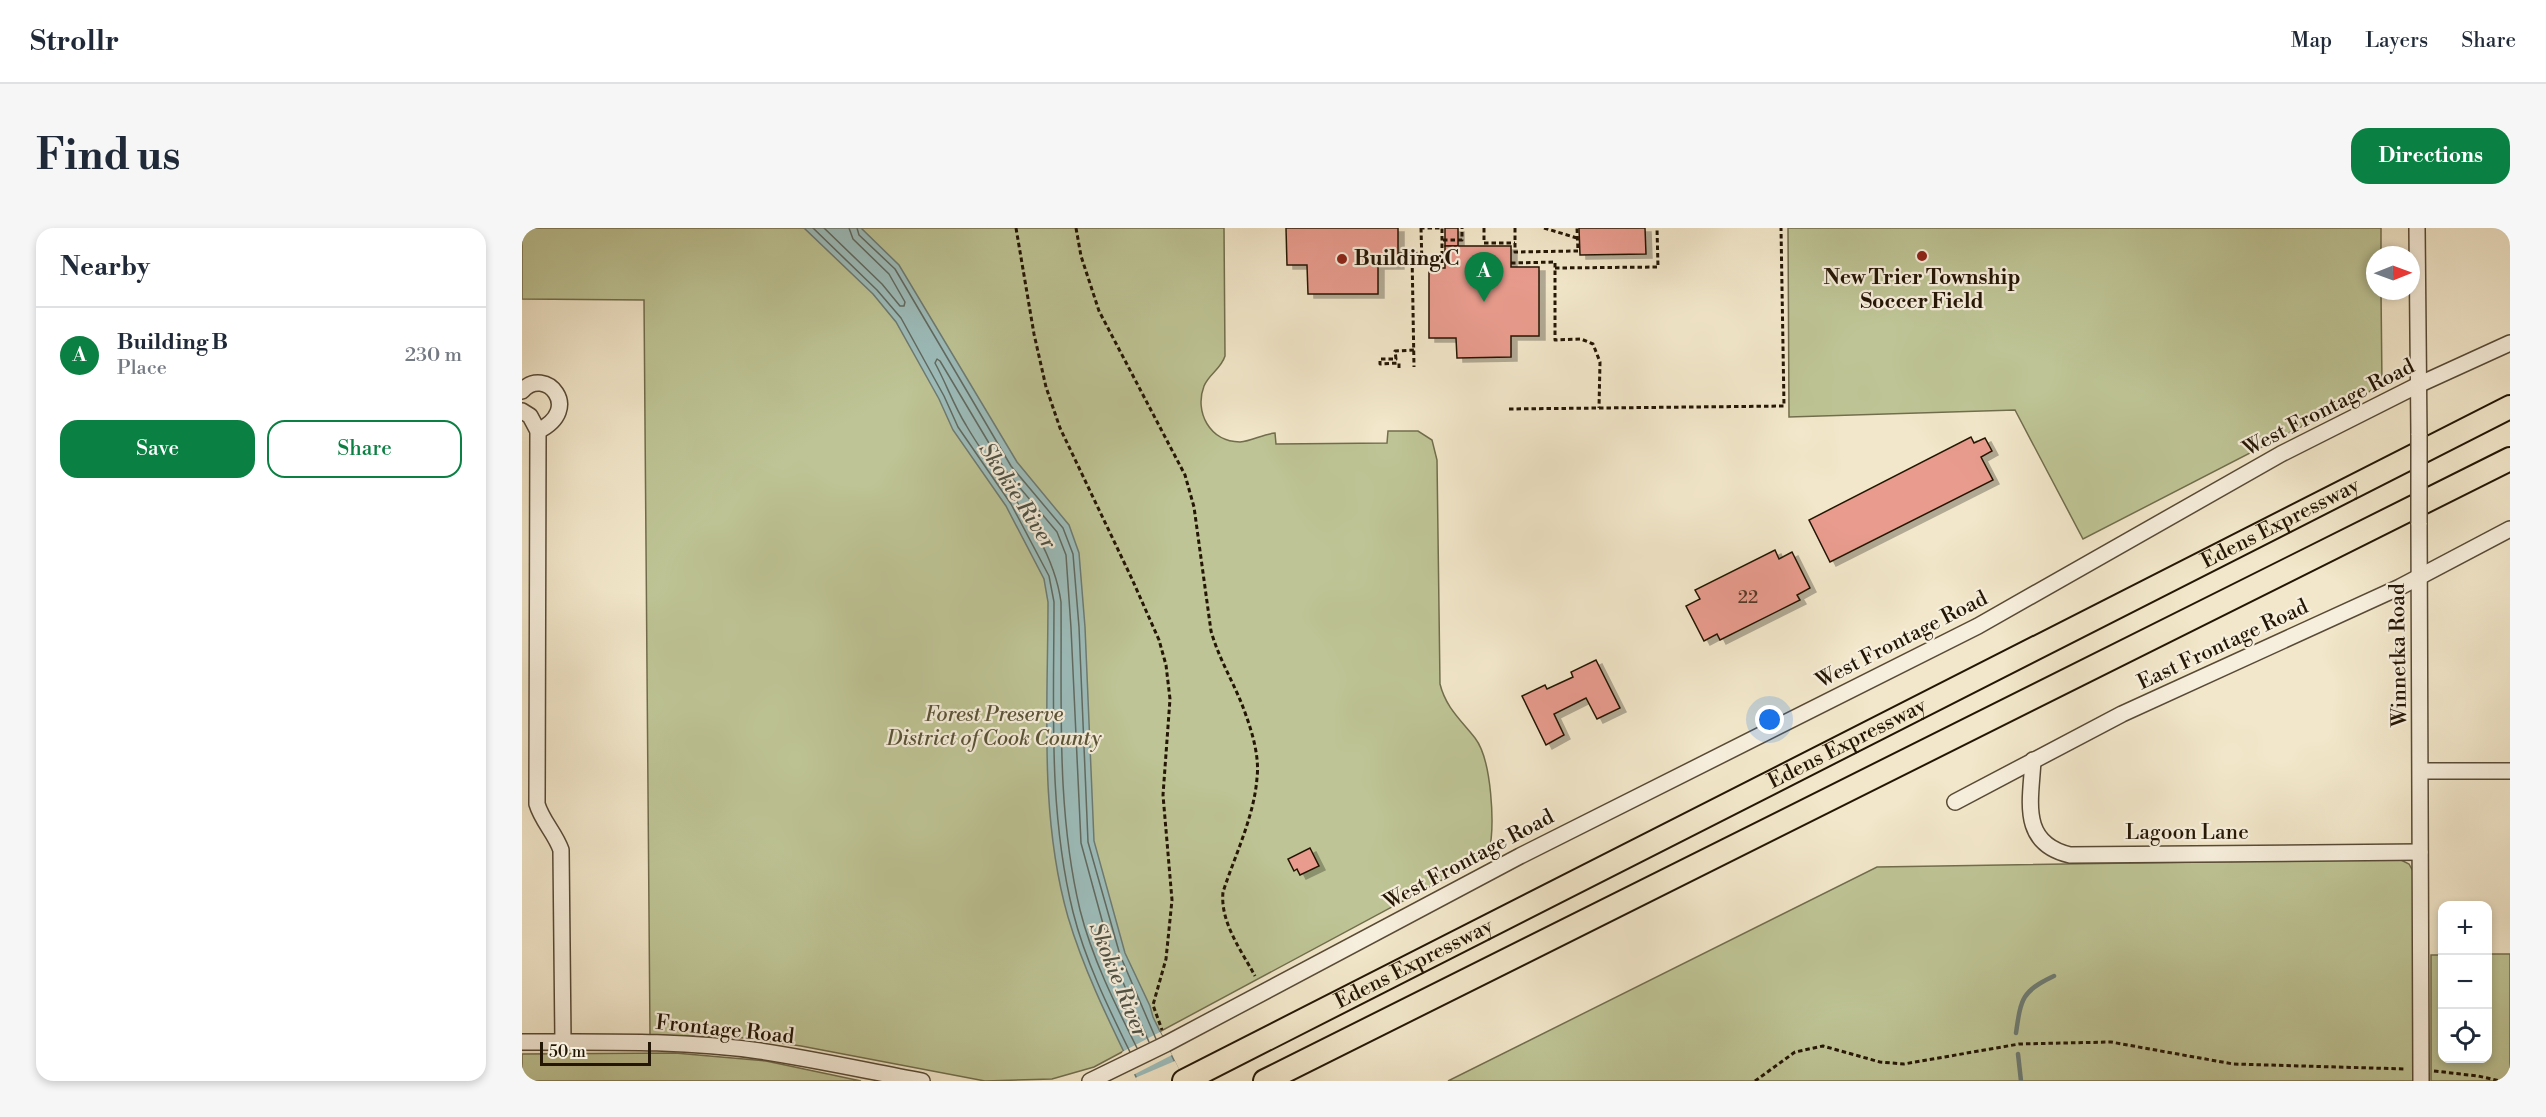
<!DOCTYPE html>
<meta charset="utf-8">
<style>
:root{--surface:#fff;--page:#f6f6f7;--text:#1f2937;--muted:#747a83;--line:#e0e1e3;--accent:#0b8043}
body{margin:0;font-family:"Libre Bodoni",serif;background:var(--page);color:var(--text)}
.controls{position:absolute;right:18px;bottom:18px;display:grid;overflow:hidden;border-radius:12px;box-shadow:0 3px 9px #0003}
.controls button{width:54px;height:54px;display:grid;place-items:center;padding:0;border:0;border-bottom:2px solid var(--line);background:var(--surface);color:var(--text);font:30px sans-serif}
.compass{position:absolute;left:1844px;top:18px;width:54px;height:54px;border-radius:50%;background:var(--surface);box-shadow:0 3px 9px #0003;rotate:89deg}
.scale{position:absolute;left:18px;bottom:15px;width:111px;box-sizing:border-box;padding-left:6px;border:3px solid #241605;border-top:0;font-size:16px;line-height:21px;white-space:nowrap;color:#241605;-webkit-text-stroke:4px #f7efdd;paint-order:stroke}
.you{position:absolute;left:1248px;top:492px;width:21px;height:21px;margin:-15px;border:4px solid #fff;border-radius:50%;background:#1a73e8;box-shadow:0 0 0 9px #1a73e833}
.badge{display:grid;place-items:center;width:39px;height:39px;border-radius:50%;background:var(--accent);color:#fff;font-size:20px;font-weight:700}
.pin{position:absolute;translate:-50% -50px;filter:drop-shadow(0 2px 3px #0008)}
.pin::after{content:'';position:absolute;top:32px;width:21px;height:18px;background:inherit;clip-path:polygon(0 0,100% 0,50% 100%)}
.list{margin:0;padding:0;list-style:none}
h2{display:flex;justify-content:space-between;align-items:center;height:78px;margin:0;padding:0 24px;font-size:26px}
h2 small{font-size:20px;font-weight:400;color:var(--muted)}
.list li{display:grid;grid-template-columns:39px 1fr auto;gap:18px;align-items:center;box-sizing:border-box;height:96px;padding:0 24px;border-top:2px solid var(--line)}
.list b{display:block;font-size:22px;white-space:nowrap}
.list p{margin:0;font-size:20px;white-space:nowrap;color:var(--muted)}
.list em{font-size:20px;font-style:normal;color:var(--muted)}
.actions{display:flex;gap:12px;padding:18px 24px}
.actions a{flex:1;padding:14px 0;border:2px solid var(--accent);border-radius:18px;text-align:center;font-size:21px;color:var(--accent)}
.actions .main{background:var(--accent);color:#fff}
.icon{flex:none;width:33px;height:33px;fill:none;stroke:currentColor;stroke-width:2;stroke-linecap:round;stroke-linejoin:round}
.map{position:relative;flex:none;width:1988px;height:853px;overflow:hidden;border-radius:18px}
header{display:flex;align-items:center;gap:36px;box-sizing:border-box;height:84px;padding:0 30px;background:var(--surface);border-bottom:2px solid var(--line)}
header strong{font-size:28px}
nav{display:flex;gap:33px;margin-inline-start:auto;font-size:21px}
.intro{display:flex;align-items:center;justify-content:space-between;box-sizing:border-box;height:144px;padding:0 36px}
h1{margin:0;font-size:42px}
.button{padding:15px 27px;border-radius:18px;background:var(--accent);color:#fff;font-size:21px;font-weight:700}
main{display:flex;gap:36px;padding:0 36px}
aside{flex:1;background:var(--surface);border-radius:18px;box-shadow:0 3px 9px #0003}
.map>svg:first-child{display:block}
.green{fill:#bec495;stroke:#716d4d;stroke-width:1.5}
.water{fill:#9dbebd;stroke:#6d7b73;stroke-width:1.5}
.pier{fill:#f2e7ca}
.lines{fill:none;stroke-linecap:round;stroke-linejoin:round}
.shore{stroke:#606a61;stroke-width:1.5}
.stream{stroke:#6d7b73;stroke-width:4.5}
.building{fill:#e99c8e;stroke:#241605;stroke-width:1.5;filter:url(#shadow)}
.minor-casing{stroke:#584a36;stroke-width:18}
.highway-casing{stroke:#241605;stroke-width:26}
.path{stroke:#241605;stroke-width:3;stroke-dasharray:4.5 3;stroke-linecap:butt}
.minor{stroke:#f7efdd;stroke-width:15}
.highway{stroke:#f2e7ca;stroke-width:22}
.minor-bridge-casing{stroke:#584a36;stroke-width:18;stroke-linecap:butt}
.minor-bridge{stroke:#f7efdd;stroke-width:15}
.poi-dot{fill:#8f2418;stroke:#f7efdd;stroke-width:2}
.labels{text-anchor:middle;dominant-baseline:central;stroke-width:4.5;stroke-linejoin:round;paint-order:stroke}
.number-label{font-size:18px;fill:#553827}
.poi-label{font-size:21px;font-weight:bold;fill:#241605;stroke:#f7efdd;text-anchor:start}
.street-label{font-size:21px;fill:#241605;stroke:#f7efdd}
.park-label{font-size:21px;font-style:italic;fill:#5a5337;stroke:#f7efdd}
.water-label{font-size:22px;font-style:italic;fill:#4e5145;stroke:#f7efdd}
</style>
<header>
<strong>Strollr</strong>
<nav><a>Map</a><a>Layers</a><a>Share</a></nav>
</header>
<div class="intro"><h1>Find us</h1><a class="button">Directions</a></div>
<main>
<aside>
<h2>Nearby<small></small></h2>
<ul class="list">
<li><span class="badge">A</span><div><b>Building B</b><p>Place</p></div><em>230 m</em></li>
</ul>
<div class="actions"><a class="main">Save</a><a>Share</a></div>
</aside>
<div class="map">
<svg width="1988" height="853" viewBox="0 0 1988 853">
<defs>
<filter id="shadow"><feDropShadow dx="6" dy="4" stdDeviation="0" flood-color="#0004"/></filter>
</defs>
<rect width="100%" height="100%" fill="#f2e7ca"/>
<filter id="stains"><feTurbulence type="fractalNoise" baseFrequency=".00333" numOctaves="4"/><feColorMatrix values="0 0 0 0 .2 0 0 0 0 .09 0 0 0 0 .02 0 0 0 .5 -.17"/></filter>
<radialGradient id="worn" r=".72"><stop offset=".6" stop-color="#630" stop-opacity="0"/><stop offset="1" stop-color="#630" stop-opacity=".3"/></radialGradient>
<g class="green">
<path d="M0,0H702L703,128C699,141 687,146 682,158C672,184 688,214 718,214C730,213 741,206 753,205L754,216L865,215L866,203H896L910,212L915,232L918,456C924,480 939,492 953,510C970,532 973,598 967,624L963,629L600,824L572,839L530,851L463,853L279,818L224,810L128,807L122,72L0,71Z"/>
<path d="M1266,0H1859V27H1853V63H1859L1860,157L1561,311L1493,182L1267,189Z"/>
<path d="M1877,631L1887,636L1892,645V853H926L1355,639Z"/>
<path d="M1966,726H1988V853H1909V727H1920V830H1966Z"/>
<path d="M153,825L244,833L339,853H0V826Z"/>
</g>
<path class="water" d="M282,0H339L377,37L495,234L547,297L557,325L563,399L572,613L603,725L628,778L631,789L662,853H616C590,799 563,746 546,689C517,588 526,478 526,374L522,351L484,278L431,202L417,171L374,94L351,66Z"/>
<g class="pier">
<path d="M638,804L650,827L611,847L600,824Z"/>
<path d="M653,833L663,853H615L613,850Z"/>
</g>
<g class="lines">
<g class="shore">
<path d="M291,0L355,62L379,90L422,168L436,199L489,276L527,348L532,374C532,478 526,583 551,684C563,732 586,779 608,824"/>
<path d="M302,0L360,56L378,78H382L383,74L367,46L331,11L327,0"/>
<path d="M335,0L337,7L373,41L489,238L541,300L551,326L557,399L566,614L598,727L634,811"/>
<path d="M615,820C593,776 570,730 558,682C534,581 540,477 539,374C530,308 476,253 444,197C432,178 424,155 413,135L415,131L418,133L483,242L535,304L544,327L549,400L559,615L590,729L627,814"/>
</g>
<g class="stream">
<path d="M1494,805C1499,770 1500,763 1532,748"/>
<path d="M1496,826L1499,853"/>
</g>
</g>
<g class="building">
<path d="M764,0H876V37H856V66H786L785,37H765Z"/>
<rect x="923" y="0" width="13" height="18"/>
<path d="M1057,0H1123L1124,26L1058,27Z"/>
<path d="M923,18H989V39H1017V108H989V129L935,130L934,110H907V40H923Z"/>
<path d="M1449,209L1452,215L1463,210L1470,223L1459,229L1471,252L1308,334L1287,292Z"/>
<path d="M1253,322L1257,331L1270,324L1288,360L1275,367L1278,372L1198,412L1195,406L1182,413L1164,378L1178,371L1173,362Z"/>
<path d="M1074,432L1098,480L1075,491L1064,470L1032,486L1042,507L1024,517L1000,468L1023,457L1025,461L1051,449L1049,444Z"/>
<path d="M788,620L797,638L778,647L775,641L772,643L766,631Z"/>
</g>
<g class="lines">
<g class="minor-casing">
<g id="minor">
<path d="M1895,0L1897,207"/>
<path d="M0,163C23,137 62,181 16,203"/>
<path d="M0,183L8,188L16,203L15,576C20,593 33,605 39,622L41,814"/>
<path d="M1897,295L1899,853"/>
<path d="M1511,532C1509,572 1497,615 1548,627L1898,624"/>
<path d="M1899,543H1988"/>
<path d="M1433,574L1600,486L1878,359L1988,301"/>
<path d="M0,814C79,814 159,812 238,823C292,831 346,843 400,853"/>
<path d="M568,853L644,816L998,628L1456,398L1759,226L1896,157L1988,115"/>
</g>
</g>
<g class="highway-casing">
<g id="highway">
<path id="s1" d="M662,853L1988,179"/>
<path d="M743,853L1988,231"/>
</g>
</g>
<g class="path">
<path d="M494,0L512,106L524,159L538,200L610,351L637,412L644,437L648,471L641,567L650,672L644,731L631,777L640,802"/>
<path d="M554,0L559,28L577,83L663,247L672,279L689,403C696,428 709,450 719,474C728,497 738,526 735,550C732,589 713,627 701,664C698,694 719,722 733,748"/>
<path d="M899,0L900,37"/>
<path d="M962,0V15H993"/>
<path d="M993,0V24L1056,23L1055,0"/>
<path d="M1022,0L1055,10"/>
<path d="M921,12H940V0"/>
<path d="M890,25L892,139"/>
<path d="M876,26L900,25"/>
<path d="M989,35L1033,34V112L1059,111L1071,116L1078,134L1077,180"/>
<path d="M891,37L920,36V0H899"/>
<path d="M1033,40L1136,39L1135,0"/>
<path d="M877,140V135L858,136V131H874L873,123L892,122"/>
<path d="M987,181L1262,178L1259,0"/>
<path d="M1912,843L1956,848L1978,853"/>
<path d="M1233,853L1273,824L1301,818L1358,834L1382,836L1497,816L1589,814L1711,836L1884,841"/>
</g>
<use href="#minor" class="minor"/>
<use href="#highway" class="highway"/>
<g class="minor-bridge-casing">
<path id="minor-bridge" d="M1897,207V295"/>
</g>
<use href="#minor-bridge" class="minor-bridge"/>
</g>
<g class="poi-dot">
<circle cx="1400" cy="28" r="6"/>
<circle cx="820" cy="31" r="6"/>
</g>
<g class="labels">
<g class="number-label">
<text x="1226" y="369">22</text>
</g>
<g class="poi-label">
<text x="832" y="31">Building C</text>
<text x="1400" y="50" text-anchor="middle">New Trier Township<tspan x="1400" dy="24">Soccer Field</tspan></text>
</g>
<g class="street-label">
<text transform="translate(1807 180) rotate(-27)">West Frontage Road</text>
<text stroke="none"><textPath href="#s1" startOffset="1230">Edens Expressway</textPath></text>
<text transform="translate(1380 412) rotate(-27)">West Frontage Road</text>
<text transform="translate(1701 417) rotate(-25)">East Frontage Road</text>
<text transform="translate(1877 427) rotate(-91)">Winnetka Road</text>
<text stroke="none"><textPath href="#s1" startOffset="744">Edens Expressway</textPath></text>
<text x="1665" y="605">Lagoon Lane</text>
<text transform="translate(947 632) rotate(-28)">West Frontage Road</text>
<text stroke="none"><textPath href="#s1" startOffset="258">Edens Expressway</textPath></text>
<text transform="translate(203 802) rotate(6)">Frontage Road</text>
</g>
<g class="park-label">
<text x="472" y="487">Forest Preserve<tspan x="472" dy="24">District of Cook County</tspan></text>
</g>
<g class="water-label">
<text transform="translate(495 268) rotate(57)">Skokie River</text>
<text transform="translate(596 752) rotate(68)">Skokie River</text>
</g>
</g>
<rect width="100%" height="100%" filter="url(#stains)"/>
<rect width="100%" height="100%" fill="url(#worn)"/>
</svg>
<div class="controls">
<button>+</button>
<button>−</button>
<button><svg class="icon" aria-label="locate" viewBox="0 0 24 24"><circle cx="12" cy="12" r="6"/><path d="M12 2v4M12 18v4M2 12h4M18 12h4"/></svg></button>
</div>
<svg class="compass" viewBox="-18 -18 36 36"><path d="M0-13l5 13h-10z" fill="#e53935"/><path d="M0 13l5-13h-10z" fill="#747a83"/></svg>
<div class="scale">50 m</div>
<div class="you"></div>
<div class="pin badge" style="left:962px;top:74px">A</div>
</div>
</main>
